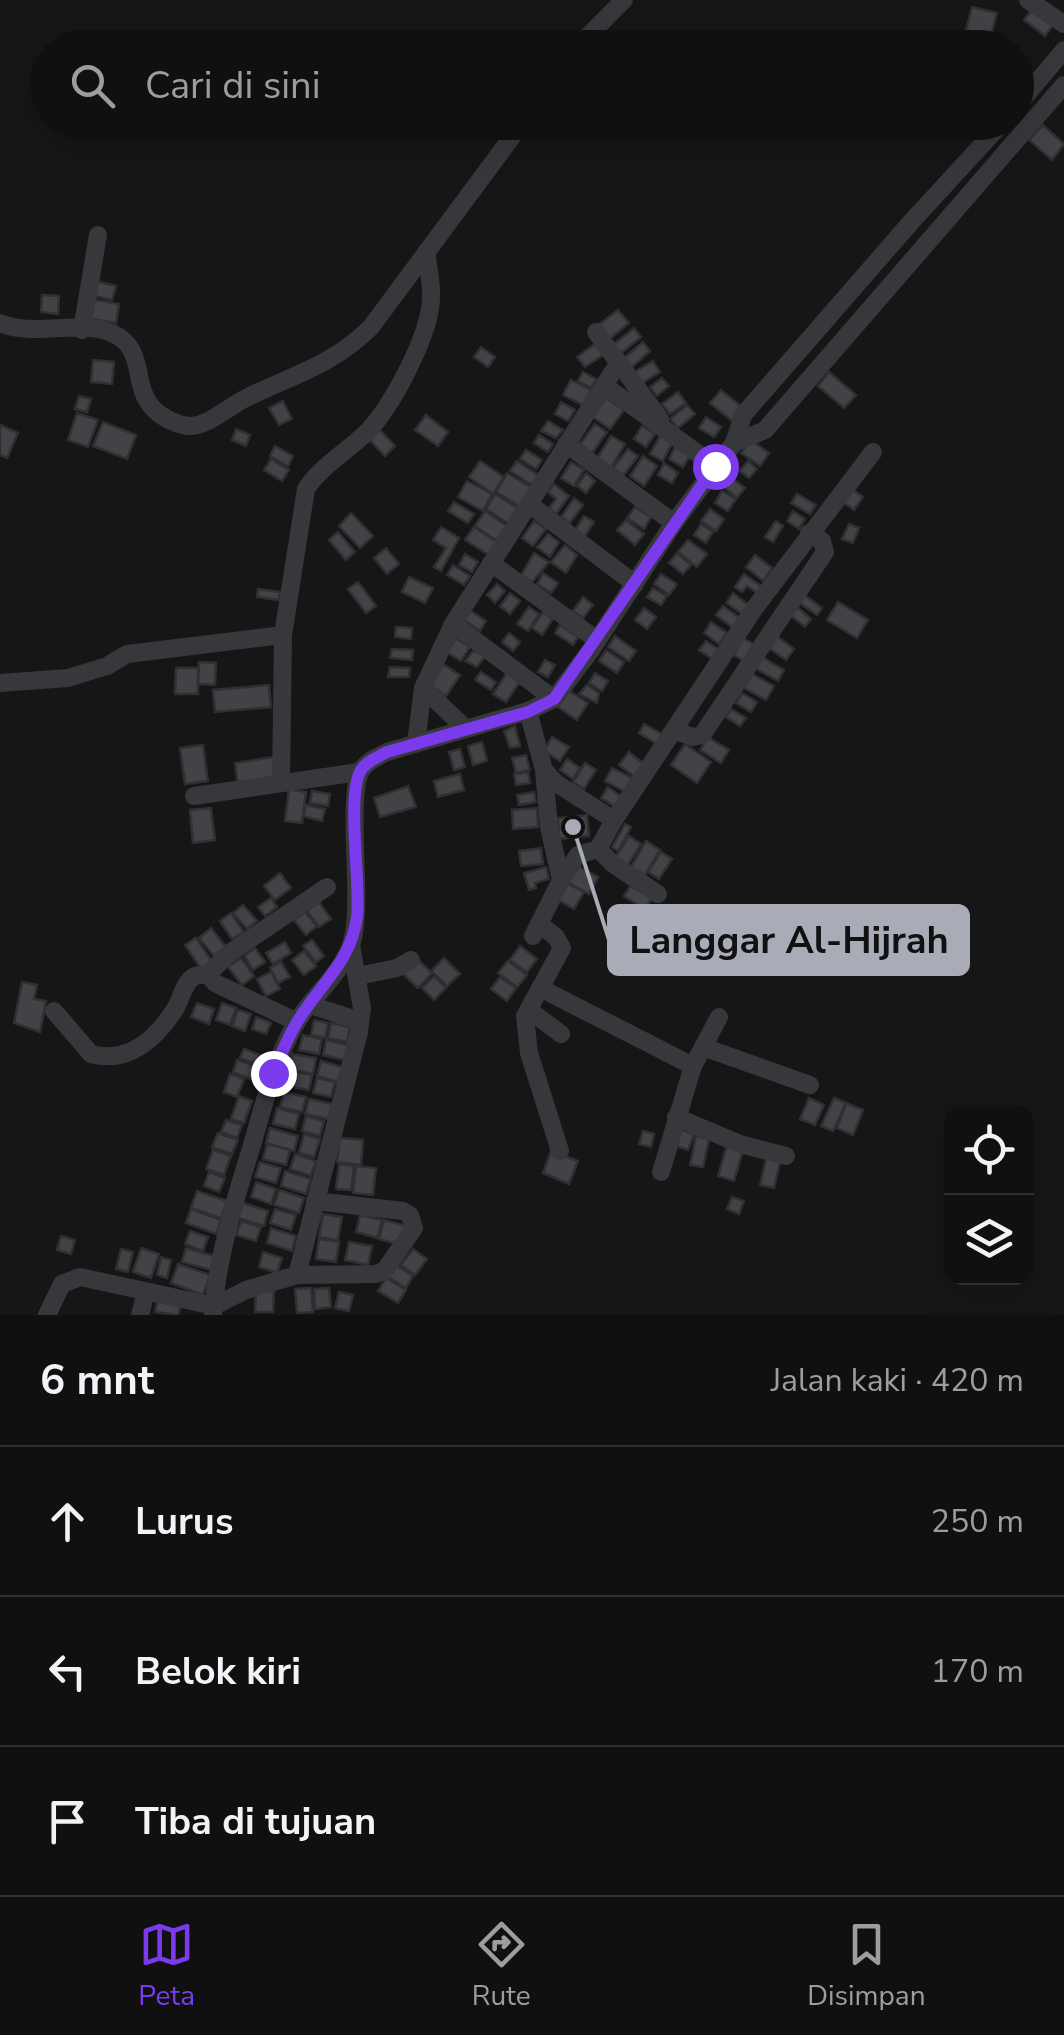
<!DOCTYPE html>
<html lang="id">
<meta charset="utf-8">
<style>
:root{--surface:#101011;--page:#1e1e1f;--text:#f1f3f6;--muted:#9c9d9f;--line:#303031;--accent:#7c3aed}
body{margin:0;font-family:"Nunito Sans",sans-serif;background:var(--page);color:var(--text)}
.controls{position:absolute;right:30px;bottom:30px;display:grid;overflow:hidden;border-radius:20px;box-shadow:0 10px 40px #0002}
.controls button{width:90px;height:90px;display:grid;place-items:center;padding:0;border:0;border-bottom:2px solid var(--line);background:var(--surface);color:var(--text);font:50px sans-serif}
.stop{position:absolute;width:30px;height:30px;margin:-22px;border:8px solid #7c3aed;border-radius:50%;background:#fff}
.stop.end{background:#7c3aed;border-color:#fff;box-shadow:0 2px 10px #0008}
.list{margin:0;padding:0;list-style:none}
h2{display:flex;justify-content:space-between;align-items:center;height:130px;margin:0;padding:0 40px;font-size:42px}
h2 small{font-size:32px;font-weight:400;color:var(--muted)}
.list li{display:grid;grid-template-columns:65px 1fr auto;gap:30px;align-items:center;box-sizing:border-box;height:150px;padding:0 40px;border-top:2px solid var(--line)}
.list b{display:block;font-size:38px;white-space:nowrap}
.list em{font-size:32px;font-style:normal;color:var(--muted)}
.icon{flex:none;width:55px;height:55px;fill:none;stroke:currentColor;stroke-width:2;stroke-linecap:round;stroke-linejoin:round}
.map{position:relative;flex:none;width:1064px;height:1315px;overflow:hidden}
.search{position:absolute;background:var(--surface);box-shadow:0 10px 40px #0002;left:30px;right:30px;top:30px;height:110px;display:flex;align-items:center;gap:25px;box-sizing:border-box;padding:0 35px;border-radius:55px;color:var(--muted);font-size:38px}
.sheet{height:580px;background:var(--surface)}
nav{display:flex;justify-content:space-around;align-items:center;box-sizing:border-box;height:140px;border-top:2px solid var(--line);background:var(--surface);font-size:28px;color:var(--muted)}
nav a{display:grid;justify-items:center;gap:5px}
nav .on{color:var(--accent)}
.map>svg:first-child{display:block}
.building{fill:#434347;stroke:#303033;stroke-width:2.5}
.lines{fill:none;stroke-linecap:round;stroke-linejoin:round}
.minor{stroke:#37383c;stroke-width:18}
.route{stroke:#7c3aed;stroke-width:12}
.leader{fill:none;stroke:#a9acb6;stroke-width:4}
.callout-dot{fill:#a9acb6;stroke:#111112;stroke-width:4}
.callout{fill:#a9acb6;stroke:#a9acb6;stroke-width:4}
.callout-label{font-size:38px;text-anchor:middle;font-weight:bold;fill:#111}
</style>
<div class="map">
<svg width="1064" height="1315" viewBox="0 0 1064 1315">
<rect width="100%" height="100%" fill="#161617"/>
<g class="building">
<path d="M972,7L997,13L991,36L966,30Z"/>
<path d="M1033,8L1054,23L1045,36L1024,20Z"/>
<path d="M1043,125L1064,144L1052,160L1029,140Z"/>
<path d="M95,281L116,286L112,300L91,295Z"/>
<path d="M42,295L59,296L58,314L41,312Z"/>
<path d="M90,299L119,304L116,323L86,318Z"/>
<path d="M618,310L629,323L608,340L597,326Z"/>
<path d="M634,328L641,337L620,354L613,345Z"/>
<path d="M643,342L650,351L632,367L624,358Z"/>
<path d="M595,344L603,355L585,367L577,357Z"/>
<path d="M481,347L495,357L488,367L474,357Z"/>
<path d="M93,360L114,362L112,384L91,382Z"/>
<path d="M653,361L660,372L642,383L635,372Z"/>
<path d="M583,372L596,379L591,388L578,381Z"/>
<path d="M829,372L856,395L844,408L818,386Z"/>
<path d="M662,378L669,386L657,396L650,387Z"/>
<path d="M571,380L591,390L583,405L563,395Z"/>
<path d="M721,390L743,408L732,421L710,403Z"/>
<path d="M678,392L686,403L670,414L662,404Z"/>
<path d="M79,396L91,399L87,412L75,409Z"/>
<path d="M606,398L624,410L610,429L593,417Z"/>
<path d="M283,401L292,419L279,425L269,408Z"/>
<path d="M561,402L575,410L568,421L555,414Z"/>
<path d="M687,405L695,414L678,428L670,419Z"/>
<path d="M77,413L98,420L88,447L68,440Z"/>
<path d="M426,415L448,432L438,446L415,430Z"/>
<path d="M706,417L721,427L714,437L699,428Z"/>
<path d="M548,421L563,430L556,438L541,431Z"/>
<path d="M103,422L136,435L127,459L93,446Z"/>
<path d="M595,424L607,432L592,453L580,444Z"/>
<path d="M0,425L18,433L7,458L0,455Z"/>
<path d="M642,426L655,434L646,447L634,439Z"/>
<path d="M236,429L250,435L246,446L232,440Z"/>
<path d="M379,429L395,446L385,456L369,439Z"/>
<path d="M539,435L553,444L548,452L534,443Z"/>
<path d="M611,436L625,444L611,468L596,460Z"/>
<path d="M660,436L672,443L663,461L650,454Z"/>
<path d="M751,440L769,453L760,466L741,453Z"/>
<path d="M275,446L293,456L288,466L270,456Z"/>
<path d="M675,447L690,456L683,467L669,459Z"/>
<path d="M628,449L638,456L623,476L613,468Z"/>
<path d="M526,450L542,460L536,469L520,459Z"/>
<path d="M643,456L657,466L644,486L630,476Z"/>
<path d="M271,459L289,470L282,481L264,470Z"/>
<path d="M480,461L504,477L493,494L469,477Z"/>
<path d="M517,461L538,475L532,485L510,471Z"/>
<path d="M748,461L757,469L749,478L740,471Z"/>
<path d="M571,462L584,470L574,486L561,478Z"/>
<path d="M664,463L678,473L672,483L658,475Z"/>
<path d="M507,473L532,488L521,507L496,492Z"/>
<path d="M586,473L595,481L586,493L577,486Z"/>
<path d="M733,479L745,488L737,498L725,488Z"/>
<path d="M467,481L492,494L483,511L458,497Z"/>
<path d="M554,484L569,496L556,514L549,508L556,499L548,492Z"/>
<path d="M850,488L863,497L854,510L841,501Z"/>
<path d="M722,491L736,499L728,511L715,503Z"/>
<path d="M495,494L518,508L508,523L486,509Z"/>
<path d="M797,494L816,505L810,514L791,503Z"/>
<path d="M574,498L583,505L570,523L561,517Z"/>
<path d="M454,502L474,514L468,523L448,511Z"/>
<path d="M635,507L651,517L644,529L627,518Z"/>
<path d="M710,509L724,519L716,531L701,521Z"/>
<path d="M485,511L507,526L497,541L475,526Z"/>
<path d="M793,511L805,519L799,529L787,521Z"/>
<path d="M351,513L373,536L360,548L339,526Z"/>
<path d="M584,516L594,522L585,536L575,530Z"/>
<path d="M626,520L644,534L635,545L617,530Z"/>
<path d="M534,521L546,529L533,546L522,538Z"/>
<path d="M776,521L783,526L773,542L765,537Z"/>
<path d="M701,524L713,532L706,543L694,535Z"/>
<path d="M849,524L859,528L853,543L842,539Z"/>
<path d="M441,527L459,538L441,571L434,567L446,548L433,540Z"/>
<path d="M474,527L497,542L489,555L465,540Z"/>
<path d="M338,532L355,552L346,560L329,540Z"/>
<path d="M548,534L559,542L550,557L537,547Z"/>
<path d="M688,540L707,554L697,567L678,552Z"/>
<path d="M565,545L577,555L566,573L551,562Z"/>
<path d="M386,548L399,564L387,574L374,558Z"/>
<path d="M534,553L549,562L532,582L521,575Z"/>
<path d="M677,553L691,565L683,574L669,563Z"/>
<path d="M465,554L478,562L472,572L459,565Z"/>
<path d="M755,555L772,568L763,581L746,567Z"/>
<path d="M453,565L470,576L464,585L447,575Z"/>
<path d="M543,573L558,583L551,593L537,584Z"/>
<path d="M661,574L677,584L669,595L654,584Z"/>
<path d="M744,574L761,586L757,593L747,586L742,592L735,587Z"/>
<path d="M409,577L433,588L425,603L402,592Z"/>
<path d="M358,582L376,606L366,613L348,589Z"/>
<path d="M497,584L505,591L495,603L487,595Z"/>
<path d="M653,588L667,596L661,605L647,597Z"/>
<path d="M258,589L280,592L279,600L257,597Z"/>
<path d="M510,593L520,601L510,614L500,606Z"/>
<path d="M733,593L750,606L744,615L726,603Z"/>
<path d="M803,594L822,608L817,615L798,602Z"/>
<path d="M583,597L593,605L583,618L573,611Z"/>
<path d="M838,602L868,620L857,638L827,620Z"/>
<path d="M723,606L740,618L733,628L716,615Z"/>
<path d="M796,606L811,619L805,627L789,614Z"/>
<path d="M529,607L539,614L528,631L517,624Z"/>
<path d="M644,608L656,617L647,629L635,620Z"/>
<path d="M471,611L486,621L480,631L464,620Z"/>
<path d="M543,612L553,619L542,635L532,628Z"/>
<path d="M711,622L727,633L719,644L704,633Z"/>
<path d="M560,625L578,637L573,645L555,633Z"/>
<path d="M396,627L412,628L411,639L395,637Z"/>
<path d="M509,633L520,642L513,651L502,642Z"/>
<path d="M774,634L794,649L786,660L766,646Z"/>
<path d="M615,636L636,651L629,661L608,647Z"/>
<path d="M456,638L470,647L461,661L447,652Z"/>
<path d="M743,638L755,645L745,662L734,655Z"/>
<path d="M706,641L718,649L712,659L699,650Z"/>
<path d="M392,649L413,650L412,660L390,658Z"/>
<path d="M606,650L624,662L617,673L599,661Z"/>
<path d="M473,651L486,655L477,667L465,661Z"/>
<path d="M762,657L784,670L778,681L755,668Z"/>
<path d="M545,660L555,665L548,677L538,672Z"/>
<path d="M199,662L216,663L215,685L198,684Z"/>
<path d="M443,664L460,675L446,696L430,685Z"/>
<path d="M390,667L410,668L409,677H388Z"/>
<path d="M176,668H198V694H175Z"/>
<path d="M508,671L521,680L506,702L493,694Z"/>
<path d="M481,672L496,682L491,690L475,680Z"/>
<path d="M595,673L608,681L602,691L589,683Z"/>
<path d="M752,674L774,686L766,700L744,688Z"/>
<path d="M269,685L271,707L215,712L213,690Z"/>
<path d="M587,685L599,693L597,703L579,694Z"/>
<path d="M569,691L588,703L577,720L558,707Z"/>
<path d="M742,693L757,702L751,712L736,703Z"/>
<path d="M731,709L746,718L740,726L726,717Z"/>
<path d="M644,724L665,736L659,745L639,733Z"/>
<path d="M515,726L520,746L510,748L504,731Z"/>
<path d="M552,737L569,747L560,761L544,751Z"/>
<path d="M708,737L729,750L721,763L700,750Z"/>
<path d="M482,742L487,761L473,765L468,746Z"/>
<path d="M685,744L711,762L697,783L671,765Z"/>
<path d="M203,745L208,781L185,784L180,748Z"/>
<path d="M460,749L465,767L454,770L449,752Z"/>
<path d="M629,752L645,765L635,777L619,765Z"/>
<path d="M526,755L530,770L516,773L512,758Z"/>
<path d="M274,757L277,779L238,785L235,763Z"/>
<path d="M567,759L580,768L573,779L560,770Z"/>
<path d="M585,763L596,770L584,789L573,782Z"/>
<path d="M612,768L632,778L624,791L605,781Z"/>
<path d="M528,772L530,783L516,785L514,774Z"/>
<path d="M460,774L464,790L438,797L434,781Z"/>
<path d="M408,786L416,807L380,817L374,798Z"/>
<path d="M608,787L622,797L616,807L601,798Z"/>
<path d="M289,789L306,792L302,823L285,821Z"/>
<path d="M312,791L330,794L328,806L310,803Z"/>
<path d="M534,792L536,802L519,805L517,795Z"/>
<path d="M306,805L325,809L322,821L303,816Z"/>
<path d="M211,808L215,840L193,843L190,810Z"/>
<path d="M537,808L538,827L513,829L512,810Z"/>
<path d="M587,815L589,836L559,839L558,818Z"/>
<path d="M625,824L631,827L618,851L612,847Z"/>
<path d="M629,836L641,844L627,866L615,858Z"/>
<path d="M646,841L660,850L645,875L631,867Z"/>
<path d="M541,848L543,864L521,866L519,851Z"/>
<path d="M661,852L672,859L659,879L648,872Z"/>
<path d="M574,864L598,877L589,894L565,881Z"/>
<path d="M546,867L549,879L535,883L536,888L529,890L524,873Z"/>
<path d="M280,873L291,888L275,900L264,886Z"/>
<path d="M564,882L584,892L574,909L555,898Z"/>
<path d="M630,886L653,897L645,909L624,896Z"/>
<path d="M271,898L277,907L265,916L258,907Z"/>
<path d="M319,902L331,919L319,927L307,911Z"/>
<path d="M243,905L257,921L247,929L233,913Z"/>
<path d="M305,912L317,926L306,935L294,920Z"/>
<path d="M231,913L244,932L232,939L220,921Z"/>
<path d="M211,928L226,947L214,956L199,938Z"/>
<path d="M196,938L213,963L202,970L185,945Z"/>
<path d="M312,940L324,956L316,962L303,946Z"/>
<path d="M285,942L291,953L273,964L266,953Z"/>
<path d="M520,946L537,959L527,972L510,960Z"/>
<path d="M255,948L265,962L253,970L244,956Z"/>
<path d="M304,951L316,966L304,975L292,960Z"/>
<path d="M415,957L432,973L418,988L401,972Z"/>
<path d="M241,958L254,976L242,985L228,967Z"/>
<path d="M444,958L460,974L447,986L431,971Z"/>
<path d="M508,961L527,975L517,987L498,973Z"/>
<path d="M281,962L290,977L278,983L270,968Z"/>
<path d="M271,972L280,989L266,996L257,979Z"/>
<path d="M434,976L446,988L434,1000L422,988Z"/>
<path d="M500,977L516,988L507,1001L491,989Z"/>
<path d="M22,982L37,985L34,999L46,1001L40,1032L14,1023Z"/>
<path d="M197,1003L214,1009L209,1024L191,1017Z"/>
<path d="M222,1003L236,1008L230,1025L216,1020Z"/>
<path d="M238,1010L251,1014L245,1031L232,1026Z"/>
<path d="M256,1017L271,1023L266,1034L252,1029Z"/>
<path d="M314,1020L328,1023L325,1038L311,1035Z"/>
<path d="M331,1023L350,1027L347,1042L328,1038Z"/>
<path d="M303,1035L322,1039L319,1054L299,1050Z"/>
<path d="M326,1040L348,1045L344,1060L323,1055Z"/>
<path d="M244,1049L260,1055L256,1064L240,1058Z"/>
<path d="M292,1054L316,1058L313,1074L289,1069Z"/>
<path d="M237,1060L258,1067L253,1080L233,1072Z"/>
<path d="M321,1061L342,1067L338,1082L317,1076Z"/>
<path d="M290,1071L312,1075L309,1090L287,1086Z"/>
<path d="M230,1074L244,1079L237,1097L224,1092Z"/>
<path d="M317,1078L335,1082L331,1097L313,1093Z"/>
<path d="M284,1092L306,1097L302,1112L280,1107Z"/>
<path d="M239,1096L252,1101L244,1123L231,1119Z"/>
<path d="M809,1098L824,1105L815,1125L800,1119Z"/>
<path d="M834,1098L846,1103L833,1131L821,1126Z"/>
<path d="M309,1099L332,1104L328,1119L305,1114Z"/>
<path d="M846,1103L863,1110L853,1135L837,1128Z"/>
<path d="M277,1108L299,1114L295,1129L273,1124Z"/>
<path d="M306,1116L324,1121L320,1136L302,1131Z"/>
<path d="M226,1120L242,1125L237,1138L221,1132Z"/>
<path d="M270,1128L298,1136L294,1151L266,1143Z"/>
<path d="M678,1129L694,1134L688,1150L673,1145Z"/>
<path d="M643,1131L654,1134L651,1147L639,1144Z"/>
<path d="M218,1133L238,1140L232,1154L212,1147Z"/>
<path d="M304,1134L320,1139L314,1157L299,1153Z"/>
<path d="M696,1136L709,1139L703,1167L690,1165Z"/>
<path d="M340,1138L363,1140L361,1165L337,1162Z"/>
<path d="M267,1144L290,1150L286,1165L263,1159Z"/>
<path d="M727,1145L743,1150L734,1181L718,1176Z"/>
<path d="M213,1150L231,1156L224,1175L206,1169Z"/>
<path d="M551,1151L578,1161L569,1184L543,1173Z"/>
<path d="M295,1154L316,1161L311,1176L290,1169Z"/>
<path d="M767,1155L781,1158L774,1188L760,1185Z"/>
<path d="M260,1162L281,1168L276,1183L255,1177Z"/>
<path d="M339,1164L354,1166L351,1190L336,1189Z"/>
<path d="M356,1166L376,1168L373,1195L353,1193Z"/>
<path d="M285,1171L311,1179L306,1194L281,1186Z"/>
<path d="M209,1172L225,1178L219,1192L204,1186Z"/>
<path d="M256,1182L276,1189L271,1204L251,1197Z"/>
<path d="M279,1190L304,1198L299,1213L274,1205Z"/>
<path d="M197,1191L227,1201L221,1218L191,1208Z"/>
<path d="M732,1197L744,1201L739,1214L727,1209Z"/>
<path d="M243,1203L268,1211L264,1226L238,1218Z"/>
<path d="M191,1209L221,1220L216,1234L186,1223Z"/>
<path d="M275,1209L296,1215L291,1230L270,1223Z"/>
<path d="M323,1214L342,1217L338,1240L319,1237Z"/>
<path d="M360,1215L382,1220L377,1238L356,1232Z"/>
<path d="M384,1220L406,1226L401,1245L379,1239Z"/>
<path d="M241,1221L261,1227L256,1241L236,1235Z"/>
<path d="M271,1228L296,1236L292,1251L267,1243Z"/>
<path d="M190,1231L208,1237L203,1251L185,1244Z"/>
<path d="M61,1236L75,1240L71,1254L57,1250Z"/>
<path d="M319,1239L339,1242L336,1262L316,1259Z"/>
<path d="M349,1242L372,1246L368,1265L345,1260Z"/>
<path d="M141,1248L159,1254L151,1278L133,1272Z"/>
<path d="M186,1248L214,1256L211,1270L182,1262Z"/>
<path d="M121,1249L133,1252L128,1272L116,1269Z"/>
<path d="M413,1249L427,1259L415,1275L401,1265Z"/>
<path d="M263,1252L282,1258L277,1273L259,1267Z"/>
<path d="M161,1257L171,1260L167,1278L157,1275Z"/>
<path d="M178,1264L210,1275L203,1295L171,1283Z"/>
<path d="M396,1265L413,1276L406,1288L388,1277Z"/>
<path d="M386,1278L406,1290L398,1303L378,1291Z"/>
<path d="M311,1288L313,1312L297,1313L295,1289Z"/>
<path d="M329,1288L331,1307L315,1309L314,1289Z"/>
<path d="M256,1291H274L273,1312H255Z"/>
<path d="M339,1292L353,1295L349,1311L335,1308Z"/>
<path d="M158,1299L181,1305L178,1315L155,1312Z"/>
</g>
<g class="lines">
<g class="minor">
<path d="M1028,0L1064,24"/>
<path d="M576,48L624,0"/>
<path d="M1016,107L1064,50"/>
<path d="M0,323C36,338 79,318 114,334C146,350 132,383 151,406C160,417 178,426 191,426C209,425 230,406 246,398C293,375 333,365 371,327L523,122"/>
<path d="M82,330L98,235"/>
<path d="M596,332L660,419"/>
<path d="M605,386L715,466"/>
<path d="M734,443L765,430L1064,85"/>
<path d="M566,444L674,523"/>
<path d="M529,504L635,584"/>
<path d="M491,563L597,640"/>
<path d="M453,624L554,699"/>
<path d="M0,683L68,678L107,666L127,654L283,635"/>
<path d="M423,688L465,728"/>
<path d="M528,711L544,770L549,827L561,880L533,936"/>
<path d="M676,731L693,737L702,735L825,552L822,541L809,533"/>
<path d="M416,743L423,688L453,624L619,362"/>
<path d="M544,770L556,783L614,820"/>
<path d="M281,783L283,635L306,489C322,465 348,451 368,431C392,406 422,347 429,314C434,294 429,272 426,252"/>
<path d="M194,796L359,772"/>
<path d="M598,849L613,864L658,894"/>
<path d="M561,880L578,855L598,849L614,820L754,609L873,452"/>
<path d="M539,924L556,937L562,948L525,1016L529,1053L560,1151"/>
<path d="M358,976L397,968L411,960"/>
<path d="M540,988L693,1066"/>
<path d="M310,1005L360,1021"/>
<path d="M529,1010L561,1034"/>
<path d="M54,1011L91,1054C128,1064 156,1039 175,1009C181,1000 184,981 195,976C197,975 210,975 211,975"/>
<path d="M297,1022L215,983L211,978L212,970L231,952L327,887"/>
<path d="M703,1047L810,1085"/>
<path d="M676,1117L740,1144L786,1156"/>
<path d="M661,1172L693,1066L719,1017"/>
<path d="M297,1275L359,1032L362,1008L351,945"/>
<path d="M47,1315L62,1284L80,1277L214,1306L246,1290L297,1275L376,1274L385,1270L414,1228L410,1215L403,1211L315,1201"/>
<path d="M140,1315L146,1292"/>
<path d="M213,1315C217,1257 235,1200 252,1145C264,1104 274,1061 296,1023C313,995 342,974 352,942C364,901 345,794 362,769C368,760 378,757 387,752L528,711L554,699L591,650L674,523L734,443L743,415L912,221L1003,122"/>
</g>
</g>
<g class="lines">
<path class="route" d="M273,1073C280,1057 287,1039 296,1024C318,986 351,963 357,917C361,883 346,795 361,770C367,761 378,757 387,752L528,712L554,699L715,466"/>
</g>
<path class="leader" d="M573 827L609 940"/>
<circle class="callout-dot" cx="573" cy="827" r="10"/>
<rect class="callout" x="609" y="906" width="359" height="68" rx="10"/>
<g class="callout-label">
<text x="789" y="953">Langgar Al-Hijrah</text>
</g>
</svg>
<div class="controls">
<button><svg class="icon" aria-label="locate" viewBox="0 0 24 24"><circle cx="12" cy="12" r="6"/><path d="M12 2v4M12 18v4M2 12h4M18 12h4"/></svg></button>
<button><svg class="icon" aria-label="layers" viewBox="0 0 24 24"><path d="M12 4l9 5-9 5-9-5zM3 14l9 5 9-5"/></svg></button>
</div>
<div class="stop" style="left:715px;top:466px"></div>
<div class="stop end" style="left:273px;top:1073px"></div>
<div class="search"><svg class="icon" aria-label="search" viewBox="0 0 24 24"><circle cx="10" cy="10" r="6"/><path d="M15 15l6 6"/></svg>Cari di sini</div>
</div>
<section class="sheet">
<h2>6 mnt<small>Jalan kaki · 420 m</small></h2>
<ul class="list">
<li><svg class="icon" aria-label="ahead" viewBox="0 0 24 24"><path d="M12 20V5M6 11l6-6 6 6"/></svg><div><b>Lurus</b></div><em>250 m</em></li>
<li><svg class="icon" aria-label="left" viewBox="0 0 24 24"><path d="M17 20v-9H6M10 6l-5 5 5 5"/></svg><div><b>Belok kiri</b></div><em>170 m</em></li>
<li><svg class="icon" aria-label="arrive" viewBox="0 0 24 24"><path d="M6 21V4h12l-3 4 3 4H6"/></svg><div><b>Tiba di tujuan</b></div></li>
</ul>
</section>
<nav>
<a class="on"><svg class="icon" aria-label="map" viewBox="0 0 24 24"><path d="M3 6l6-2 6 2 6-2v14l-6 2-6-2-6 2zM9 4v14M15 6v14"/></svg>Peta</a>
<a><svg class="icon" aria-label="directions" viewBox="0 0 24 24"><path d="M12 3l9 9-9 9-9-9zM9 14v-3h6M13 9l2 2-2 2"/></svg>Rute</a>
<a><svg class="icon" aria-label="saved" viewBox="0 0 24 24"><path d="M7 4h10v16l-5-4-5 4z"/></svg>Disimpan</a>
</nav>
